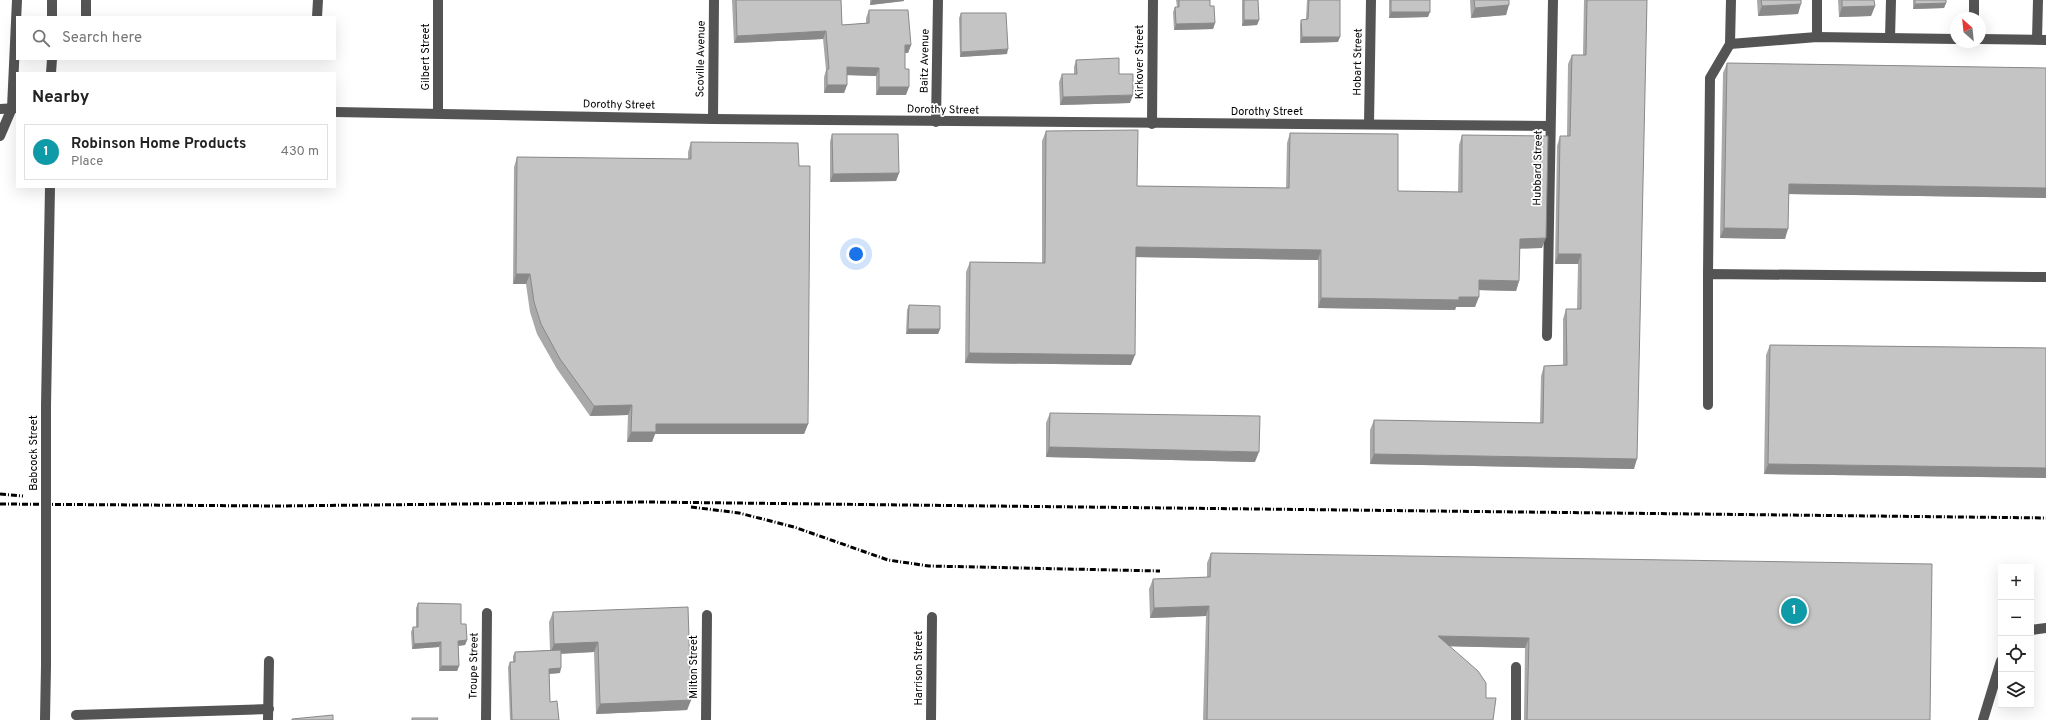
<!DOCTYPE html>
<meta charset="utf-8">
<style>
:root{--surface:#fff;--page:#f6f6f6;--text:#222;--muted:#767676;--line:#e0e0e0;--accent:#ea580c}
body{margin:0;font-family:Overpass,sans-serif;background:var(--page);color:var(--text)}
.controls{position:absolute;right:12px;bottom:12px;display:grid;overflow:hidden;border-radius:0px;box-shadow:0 4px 16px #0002}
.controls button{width:36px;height:36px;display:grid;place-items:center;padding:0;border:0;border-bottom:1px solid var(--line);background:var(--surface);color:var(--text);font:20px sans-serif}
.compass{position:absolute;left:1950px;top:12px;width:36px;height:36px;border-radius:50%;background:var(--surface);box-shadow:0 4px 16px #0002;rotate:333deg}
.you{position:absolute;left:856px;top:254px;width:14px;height:14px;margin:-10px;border:3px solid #fff;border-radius:50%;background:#1a73e8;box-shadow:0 0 0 6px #1a73e833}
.badge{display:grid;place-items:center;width:26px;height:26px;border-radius:50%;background:var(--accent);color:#fff;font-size:13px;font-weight:700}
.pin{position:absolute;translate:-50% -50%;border:2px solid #fff;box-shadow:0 1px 4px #0006}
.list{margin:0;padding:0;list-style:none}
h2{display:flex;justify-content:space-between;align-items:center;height:52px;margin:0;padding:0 16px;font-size:17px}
h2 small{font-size:13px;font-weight:400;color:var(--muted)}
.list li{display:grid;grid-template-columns:26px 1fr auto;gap:12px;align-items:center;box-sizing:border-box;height:56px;margin:0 8px 8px;padding:0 8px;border:1px solid var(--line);border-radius:0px}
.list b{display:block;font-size:15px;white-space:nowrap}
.list p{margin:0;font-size:13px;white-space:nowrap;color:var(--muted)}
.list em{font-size:13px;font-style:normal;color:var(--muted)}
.icon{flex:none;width:22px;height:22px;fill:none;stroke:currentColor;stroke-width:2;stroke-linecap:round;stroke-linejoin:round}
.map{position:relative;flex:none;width:2046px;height:720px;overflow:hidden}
.search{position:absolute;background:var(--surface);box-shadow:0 4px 16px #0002;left:16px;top:16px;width:320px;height:44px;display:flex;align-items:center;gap:10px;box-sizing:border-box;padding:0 14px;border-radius:0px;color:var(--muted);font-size:15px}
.panel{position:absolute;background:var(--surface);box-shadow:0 4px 16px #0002;left:16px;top:72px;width:320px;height:116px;border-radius:0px}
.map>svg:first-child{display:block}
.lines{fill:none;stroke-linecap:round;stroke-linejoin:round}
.minor{stroke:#545454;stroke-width:10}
.rail{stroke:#000;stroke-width:3;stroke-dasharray:6 2 1 2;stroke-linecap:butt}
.minor-bridge{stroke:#545454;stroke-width:10}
.wall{fill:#a9a9a9}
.shaded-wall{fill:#898989}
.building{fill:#c4c4c4;stroke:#898989}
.labels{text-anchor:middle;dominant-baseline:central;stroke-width:3.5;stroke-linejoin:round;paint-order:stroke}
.street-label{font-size:11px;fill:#000;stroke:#fff}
</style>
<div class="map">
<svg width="2046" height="720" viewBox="0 0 2046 720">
<rect width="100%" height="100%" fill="#fff"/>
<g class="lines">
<g class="minor">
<path d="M1731,0L1730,44L1817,37L1956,39"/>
<path d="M1974,0V18"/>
<path d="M52,17V0"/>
<path d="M86,17V0"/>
<path d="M317,17L318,0"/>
<path d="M1817,37V0"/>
<path d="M1890,38L1891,0"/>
<path d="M1980,39L2046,40"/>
<path d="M2037,39L2038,0"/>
<path d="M51,73L52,59"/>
<path d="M0,109L17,108"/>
<path d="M335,112L713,119L1550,126"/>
<path d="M438,113V0"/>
<path d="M713,119L714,0"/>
<path d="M936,122L938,0"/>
<path d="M1152,124L1153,0"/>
<path d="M1369,124L1371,0"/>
<path d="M0,136L12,108L17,0"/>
<path d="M1708,274L1710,78L1730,44"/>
<path d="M1547,336L1553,0"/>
<path d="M1708,405V274L2046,277"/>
<path d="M46,406L50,187"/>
<path d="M2031,630L2046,628"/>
<path d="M76,715L269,709"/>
<path d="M45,720L46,666"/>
<path d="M268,720L269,661"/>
<path d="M486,720L487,613"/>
<path d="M706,720L707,615"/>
<path d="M931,720L932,617"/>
<path d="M1516,720V667"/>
<path d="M1983,720L2001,661"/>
</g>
<g class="rail">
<path d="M0,494L23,496"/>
<path d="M0,504L278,506L645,502L2046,518"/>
<path d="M691,507L739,513L794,527L888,560L929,566L1160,571"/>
</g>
<path class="minor-bridge" d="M46,666V406"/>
</g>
<g class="wall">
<path d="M732,0H841L842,25L866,23V18L869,10L911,45L908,53H905V69L906,95H876V76L847,75V85L844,93H824V77L826,70L823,39L734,43Z"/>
<path d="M870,0H904V1L870,5Z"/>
<path d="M1176,0H1210V6L1215,23L1213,29L1174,30L1173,12L1175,7H1177Z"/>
<path d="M1242,0H1258L1259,20L1257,25L1242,26Z"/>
<path d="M1307,0H1340L1338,42L1300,43V25L1301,20L1306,19Z"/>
<path d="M1389,0H1430L1428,17L1389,18Z"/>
<path d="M1470,0H1509L1506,15L1471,18Z"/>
<path d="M1584,0H1647L1634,469L1370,464V430L1374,420L1540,423L1541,376L1544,366L1563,365V319L1566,309H1577L1578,264H1555L1557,146L1560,136H1567L1568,64L1572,55H1583Z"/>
<path d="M1757,0H1801L1798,14L1758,16Z"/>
<path d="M1838,0H1874L1875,6L1871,16L1839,17Z"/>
<path d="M1913,0H1946V3L1944,8L1913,9Z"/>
<path d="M961,13L1007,54L960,57L959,18Z"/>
<path d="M1076,60L1130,103L1060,105L1059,82L1062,74H1074V67Z"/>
<path d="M1727,63L2046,68V198L1789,194L1785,239L1720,238L1723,73Z"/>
<path d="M1046,131L1137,186L1286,188L1287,143L1290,133L1398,191L1458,192L1459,145L1462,135L1542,248H1520L1519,281L1516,291L1479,290L1475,307H1456L1455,310L1318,308V260L1136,257L1131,365L965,363L966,272L970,262L1042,263V141Z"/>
<path d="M832,134L899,173L896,181L830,182V142Z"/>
<path d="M691,142L799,166L808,424L804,434H655L652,442H627L628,415L590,416L557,369L537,334L530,312L526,284H513L514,167L517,157L688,159V152Z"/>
<path d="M909,305L940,329L938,334H906L907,310Z"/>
<path d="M1770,345L2046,348V478L1764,474L1766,355Z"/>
<path d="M1050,413L1255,462L1046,457V423Z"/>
<path d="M1211,553L1930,720H1524L1525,648L1450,646L1486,698L1493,720H1203L1206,616L1150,618L1149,589L1153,579L1207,577V563Z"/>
<path d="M418,603L461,624L467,640L465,645L458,646L459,666L457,671H439V647L412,649L411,632L413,627H416V608Z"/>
<path d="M553,612L691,700L687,710L596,714L594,652L561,654L560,673L549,674L550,702L559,720H510L508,667L510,662H513V656L515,652L550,650L549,622Z"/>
</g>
<g class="shaded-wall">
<path d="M872,0H904V1L870,5Z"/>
<path d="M1946,3L1944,8L1913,9L1915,4Z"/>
<path d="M1801,4L1798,14L1758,16L1762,6Z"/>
<path d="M1509,5L1506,15L1471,18L1475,8Z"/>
<path d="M1875,6L1871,16L1839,17L1842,7Z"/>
<path d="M1391,12H1430L1428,17L1389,18Z"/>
<path d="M1244,20H1259L1257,25L1242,26Z"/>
<path d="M1215,23L1213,29L1174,30L1176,24Z"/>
<path d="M826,31L823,39L734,43L737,36Z"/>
<path d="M1302,37H1340L1338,42L1300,43Z"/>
<path d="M905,45H911L908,53H902Z"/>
<path d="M1008,49L1007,54L960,57L961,52Z"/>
<path d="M847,67L879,68L876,76L844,75Z"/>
<path d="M827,85H847L844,93H824Z"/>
<path d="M879,87H909L906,95H876Z"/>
<path d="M1133,95L1130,103L1060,105L1063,97Z"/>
<path d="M899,173L896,181L830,182L833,174Z"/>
<path d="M1789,184L2046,188V198L1786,194Z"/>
<path d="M1724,228L1788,229L1785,239L1720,238Z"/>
<path d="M1546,238L1542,248L1516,249L1520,239Z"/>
<path d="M1136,247L1321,250L1318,260L1133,257Z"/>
<path d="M1558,254H1581L1578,264H1555Z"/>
<path d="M516,274H530L526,284H513Z"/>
<path d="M1479,280L1519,281L1516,291L1475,290Z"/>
<path d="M1479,297L1475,307H1456L1455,310L1318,308L1321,298Z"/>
<path d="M908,329H940L938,334H906Z"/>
<path d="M969,353L1135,355L1131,365L965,363Z"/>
<path d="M632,405L628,415L590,416L594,406Z"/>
<path d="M656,424H808L804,434H655L652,442H627L631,432Z"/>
<path d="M1049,447L1259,452L1255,462L1046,457Z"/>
<path d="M1374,454L1637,459L1634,469L1370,464Z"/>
<path d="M1768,464L2046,468V478L1764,474Z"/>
<path d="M1209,606L1206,616L1150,618L1154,608Z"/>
<path d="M1438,636L1529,638L1525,648L1434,646Z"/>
<path d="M467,640L465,645L456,646L458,641Z"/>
<path d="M441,642L439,647L412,649L414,644Z"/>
<path d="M598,642L594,652L550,654L554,644Z"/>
<path d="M441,666H459L457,671H439Z"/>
<path d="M561,668L560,673L547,674L549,669Z"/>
<path d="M691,700L687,710L596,714L600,704Z"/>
</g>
<g class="building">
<path d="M736,0H841L842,25L869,23V10H908L911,45H905V69H909V87H879V68L847,67V85H827V69H829L826,31L737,36Z"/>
<path d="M1179,0H1210V6H1214L1215,23L1176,24L1175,7H1179Z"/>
<path d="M1244,0H1258L1259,20H1244Z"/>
<path d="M1309,0H1340V37H1302L1301,20L1308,19Z"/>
<rect x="1391" y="0" width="39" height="12"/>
<path d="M1474,0H1509V5L1475,8Z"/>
<path d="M1587,0H1647L1637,459L1374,454V420L1543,423L1544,366L1567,365L1566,309H1581V254H1558L1560,136H1570L1572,55H1586Z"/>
<path d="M1761,0H1801V4L1762,6Z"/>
<path d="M1842,0H1874L1875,6L1842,7Z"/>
<path d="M1915,0H1946V3L1915,4Z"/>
<path d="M961,13H1006L1008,49L961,52Z"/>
<path d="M1119,58V74H1133V95L1063,97L1062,74H1077L1076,60Z"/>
<path d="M1727,63L2046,68V188L1789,184L1788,229L1724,228Z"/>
<path d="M1138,130L1137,186L1289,188L1290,133L1398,134V191L1462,192V135L1548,136L1546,238L1520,239L1519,281L1479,280V297H1459V300L1321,298V250L1136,247L1135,355L969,353L970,262L1045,263L1046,131Z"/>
<path d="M832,134H898L899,173L833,174Z"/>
<path d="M691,142L798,143L799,166H810L808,424H656V432H631L632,405L594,406L560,359L541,324L534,302L530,274H516L517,157L691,159Z"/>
<path d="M909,305L940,306V329H908Z"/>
<path d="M1770,345L2046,348V468L1768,464Z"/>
<path d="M1050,413L1260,416L1259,452L1049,447Z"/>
<path d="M1211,553L1932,564L1930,720H1527L1529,638L1438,636L1478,671L1486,683V698H1496L1493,720H1207L1209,606L1154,608L1153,579L1210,577Z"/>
<path d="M418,603L461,604V624H466L467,640L458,641L459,666H441V642L414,644L413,627H418Z"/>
<path d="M688,607L691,700L600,704L598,642L554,644L553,612Z"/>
<path d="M561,650V668L549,669L550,702L557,701L559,720H512L510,662H515V652Z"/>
<path d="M333,715V720H292V719Z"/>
<path d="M412,718H438L437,720H412Z"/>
</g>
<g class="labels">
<g class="street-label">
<text transform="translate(426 57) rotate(-90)">Gilbert Street</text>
<text transform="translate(701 59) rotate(-89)">Scoville Avenue</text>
<text transform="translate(925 61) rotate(-89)">Baitz Avenue</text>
<text transform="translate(1140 62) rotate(-90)">Kirkover Street</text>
<text transform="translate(1358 62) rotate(-89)">Hobart Street</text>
<text transform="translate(619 105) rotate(1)">Dorothy Street</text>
<text transform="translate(943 110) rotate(1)">Dorothy Street</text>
<text x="1267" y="112">Dorothy Street</text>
<text transform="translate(1538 168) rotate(-89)">Hubbard Street</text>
<text transform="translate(34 453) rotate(-90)">Babcock Street</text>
<text transform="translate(474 666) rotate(-89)">Troupe Street</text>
<text transform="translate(694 667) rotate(-90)">Milton Street</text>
<text transform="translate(919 668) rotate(-90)">Harrison Street</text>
</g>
</g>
</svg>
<div class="controls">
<button>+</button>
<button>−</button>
<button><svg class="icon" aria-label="locate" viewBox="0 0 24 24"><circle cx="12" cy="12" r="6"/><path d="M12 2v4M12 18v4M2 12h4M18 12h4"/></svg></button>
<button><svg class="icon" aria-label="layers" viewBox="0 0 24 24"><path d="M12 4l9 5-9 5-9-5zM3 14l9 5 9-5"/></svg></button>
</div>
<svg class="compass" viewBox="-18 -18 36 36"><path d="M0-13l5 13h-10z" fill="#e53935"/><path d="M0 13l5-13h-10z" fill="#767676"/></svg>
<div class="you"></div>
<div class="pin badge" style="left:1794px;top:611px;background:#0f9aa8">1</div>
<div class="search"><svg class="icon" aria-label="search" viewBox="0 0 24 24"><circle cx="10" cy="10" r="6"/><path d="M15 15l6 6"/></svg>Search here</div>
<section class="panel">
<h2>Nearby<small></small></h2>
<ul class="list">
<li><span class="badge" style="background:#0f9aa8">1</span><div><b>Robinson Home Products</b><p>Place</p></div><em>430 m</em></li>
</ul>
</section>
</div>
